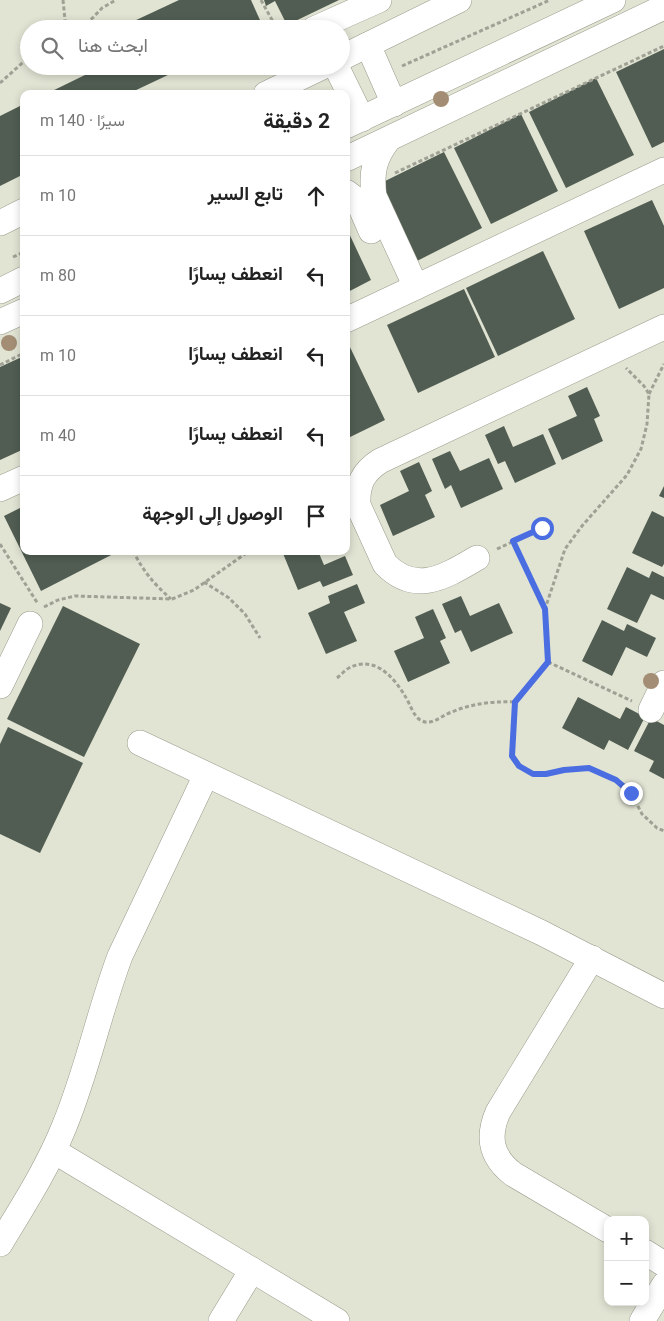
<!DOCTYPE html>
<html lang="ar">
<meta charset="utf-8">
<style>
:root{--surface:#fff;--page:#f6f6f6;--text:#222;--muted:#767676;--line:#e0e0e0}
body{margin:0;font-family:Roboto,Vazirmatn,sans-serif;background:var(--page);color:var(--text);direction:rtl}
.controls{position:absolute;right:15px;bottom:15px;display:grid;overflow:hidden;border-radius:10px;box-shadow:0 2px 8px #0003}
.controls button{width:45px;height:45px;display:grid;place-items:center;padding:0;border:0;border-bottom:1px solid var(--line);background:var(--surface);color:var(--text);font:25px sans-serif}
.stop{position:absolute;width:15px;height:15px;margin:-11px;border:4px solid #4a6ee2;border-radius:50%;background:#fff}
.stop.end{background:#4a6ee2;border-color:#fff;box-shadow:0 1px 5px #0008}
.list{margin:0;padding:0;list-style:none}
h2{display:flex;justify-content:space-between;align-items:center;height:65px;margin:0;padding:0 20px;font-size:21px}
h2 small{font-size:16px;font-weight:400;color:var(--muted)}
.list li{display:grid;grid-template-columns:32px 1fr auto;gap:15px;align-items:center;box-sizing:border-box;height:80px;padding:0 20px;border-top:1px solid var(--line)}
.list b{display:block;font-size:19px;white-space:nowrap}
.list em{font-size:16px;font-style:normal;color:var(--muted)}
.icon{flex:none;width:28px;height:28px;fill:none;stroke:currentColor;stroke-width:2;stroke-linecap:round;stroke-linejoin:round}
.map{position:relative;flex:none;width:664px;height:1321px;overflow:hidden;direction:ltr}
.search{position:absolute;background:var(--surface);box-shadow:0 2px 8px #0003;left:20px;top:20px;width:330px;height:55px;display:flex;align-items:center;gap:12px;box-sizing:border-box;padding:0 18px;border-radius:28px;color:var(--muted);font-size:19px}
.panel{position:absolute;background:var(--surface);box-shadow:0 2px 8px #0003;left:20px;top:90px;width:330px;height:465px;border-radius:10px;direction:rtl}
.map>svg:first-child{display:block}
.building{fill:#515d52}
.lines{fill:none;stroke-linecap:round;stroke-linejoin:round}
.minor-casing{stroke:#979b8a;stroke-width:26}
.path{stroke:#9fa194;stroke-width:3;stroke-dasharray:4 2.5;stroke-linecap:butt}
.minor{stroke:#fff;stroke-width:25}
.tree{fill:#a38d74}
.route{stroke:#4a6ee2;stroke-width:6}
</style>
<div class="map">
<svg width="664" height="1321" viewBox="0 0 664 1321">
<rect width="100%" height="100%" fill="#e1e4d3"/>
<g class="building">
<path d="M179,0H251L264,29H117Z"/>
<path d="M264,0H339L287,25L275,1L266,6Z"/>
<path d="M664,49V142L652,148L616,72Z"/>
<path d="M84,66H187L132,92L133,94H46L87,74Z"/>
<path d="M596,78L634,155L566,188L529,112Z"/>
<path d="M24,104V174L0,186V116Z"/>
<path d="M521,114L558,191L491,224L454,148Z"/>
<path d="M444,152L482,228L415,262L377,185Z"/>
<path d="M652,200L664,226V288L619,309L584,231Z"/>
<path d="M346,227L371,280L346,293Z"/>
<path d="M543,251L575,319L498,356L466,288Z"/>
<path d="M464,289L495,357L418,393L387,325Z"/>
<path d="M348,343L385,420L346,439V344Z"/>
<path d="M24,356V449L0,460V367Z"/>
<path d="M587,387L600,416L594,419L603,441L562,460L548,429L577,416L568,396Z"/>
<path d="M504,426L513,447L543,434L556,464L515,483L505,461L498,464L485,435Z"/>
<path d="M450,451L460,471L489,458L503,489L461,508L451,485L445,489L432,459Z"/>
<path d="M419,462L432,491L425,495L435,517L393,536L380,505L409,491L400,471Z"/>
<path d="M664,486V498L659,496Z"/>
<path d="M24,506V551H119L41,591L4,516Z"/>
<path d="M652,511L664,517V564L662,567L632,553Z"/>
<path d="M282,551H318L324,565L345,556L353,575L323,587L320,581L298,590Z"/>
<path d="M627,567L649,578L652,571L664,577V600L651,594L637,623L607,609Z"/>
<path d="M357,584L365,603L344,612L357,641L326,654L308,613L330,603L328,596Z"/>
<path d="M461,596L470,616L499,603L513,633L471,652L461,630L455,633L442,604Z"/>
<path d="M0,603L11,608L0,631Z"/>
<path d="M63,606L140,644L84,757L7,719Z"/>
<path d="M433,609L446,638L440,641L450,663L408,682L394,651L424,638L415,617Z"/>
<path d="M602,620L624,631L627,624L656,638L647,657L626,647L612,676L582,661Z"/>
<path d="M578,697L620,719L626,707L645,717L628,750L609,740L604,750L562,728Z"/>
<path d="M651,718L664,725V779L649,771L654,761L634,751Z"/>
<path d="M8,727L83,763L40,853L0,834V744Z"/>
</g>
<g class="lines">
<g class="minor-casing">
<g id="minor">
<path d="M314,29L379,0"/>
<path d="M368,45L394,104"/>
<path d="M341,58L459,0"/>
<path d="M336,66L362,119"/>
<path d="M266,94L324,66"/>
<path d="M346,126L613,0"/>
<path d="M388,140C374,158 371,173 374,196L416,287"/>
<path d="M346,159L664,7"/>
<path d="M346,192L358,201L371,231"/>
<path d="M0,223L24,211"/>
<path d="M0,291L24,279"/>
<path d="M346,320L664,170"/>
<path d="M0,322L24,311"/>
<path d="M0,489L24,478"/>
<path d="M477,558C446,576 416,596 385,564L358,505C357,484 363,472 380,461L664,327"/>
<path d="M0,686L30,624"/>
<path d="M651,710L664,683"/>
<path d="M140,743L542,933L664,996"/>
<path d="M592,958L498,1112C487,1137 491,1157 513,1174L608,1230"/>
<path d="M54,1151L337,1321"/>
<path d="M0,1244C23,1206 47,1169 64,1127C87,1072 99,1012 120,956L206,775"/>
<path d="M645,1252L664,1264"/>
<path d="M221,1321L252,1270"/>
<path d="M642,1321L664,1285"/>
</g>
</g>
<g class="path">
<path d="M63,0L65,20L71,29"/>
<path d="M261,0L277,29"/>
<path d="M82,29L102,8L116,0"/>
<path d="M402,66L550,0"/>
<path d="M0,83L29,57"/>
<path d="M395,173L664,46"/>
<path d="M13,257L24,252"/>
<path d="M0,365L24,353"/>
<path d="M649,394L664,364"/>
<path d="M513,541L544,608"/>
<path d="M0,544L38,604"/>
<path d="M497,549L542,528"/>
<path d="M133,551C144,572 153,583 171,599"/>
<path d="M204,582L229,598L245,614L260,638"/>
<path d="M44,607L58,600L75,596L172,599L194,590L249,551"/>
<path d="M548,662L632,701"/>
<path d="M337,678C341,675 345,670 349,668C374,655 393,676 405,696C410,703 413,717 422,721C431,725 439,718 447,714C469,704 491,701 515,702L512,756L519,766L533,774H546L564,770L589,768L616,780L631,793L642,814L657,828L664,831"/>
<path d="M515,702L548,662L545,609L565,549L582,526L627,475L641,449L647,424L649,394L644,386L626,368"/>
</g>
<use href="#minor" class="minor"/>
</g>
<g class="tree">
<circle cx="441" cy="99" r="8"/>
<circle cx="9" cy="343" r="8"/>
<circle cx="651" cy="681" r="8"/>
</g>
<g class="lines">
<path class="route" d="M542,528L513,541L545,609L548,662L515,702L512,756L519,766L533,774H546L564,770L589,768L616,780L631,793"/>
</g>
</svg>
<div class="controls">
<button>+</button>
<button>−</button>
</div>
<div class="stop" style="left:542px;top:528px"></div>
<div class="stop end" style="left:631px;top:793px"></div>
<div class="search"><svg class="icon" aria-label="search" viewBox="0 0 24 24"><circle cx="10" cy="10" r="6"/><path d="M15 15l6 6"/></svg>ابحث هنا</div>
<section class="panel">
<h2>2 دقيقة<small>سيرًا · 140 m</small></h2>
<ul class="list">
<li><svg class="icon" aria-label="ahead" viewBox="0 0 24 24"><path d="M12 20V5M6 11l6-6 6 6"/></svg><div><b>تابع السير</b></div><em>10 m</em></li>
<li><svg class="icon" aria-label="left" viewBox="0 0 24 24"><path d="M17 20v-9H6M10 6l-5 5 5 5"/></svg><div><b>انعطف يسارًا</b></div><em>80 m</em></li>
<li><svg class="icon" aria-label="left" viewBox="0 0 24 24"><path d="M17 20v-9H6M10 6l-5 5 5 5"/></svg><div><b>انعطف يسارًا</b></div><em>10 m</em></li>
<li><svg class="icon" aria-label="left" viewBox="0 0 24 24"><path d="M17 20v-9H6M10 6l-5 5 5 5"/></svg><div><b>انعطف يسارًا</b></div><em>40 m</em></li>
<li><svg class="icon" aria-label="arrive" viewBox="0 0 24 24"><path d="M6 21V4h12l-3 4 3 4H6"/></svg><div><b>الوصول إلى الوجهة</b></div></li>
</ul>
</section>
</div>
